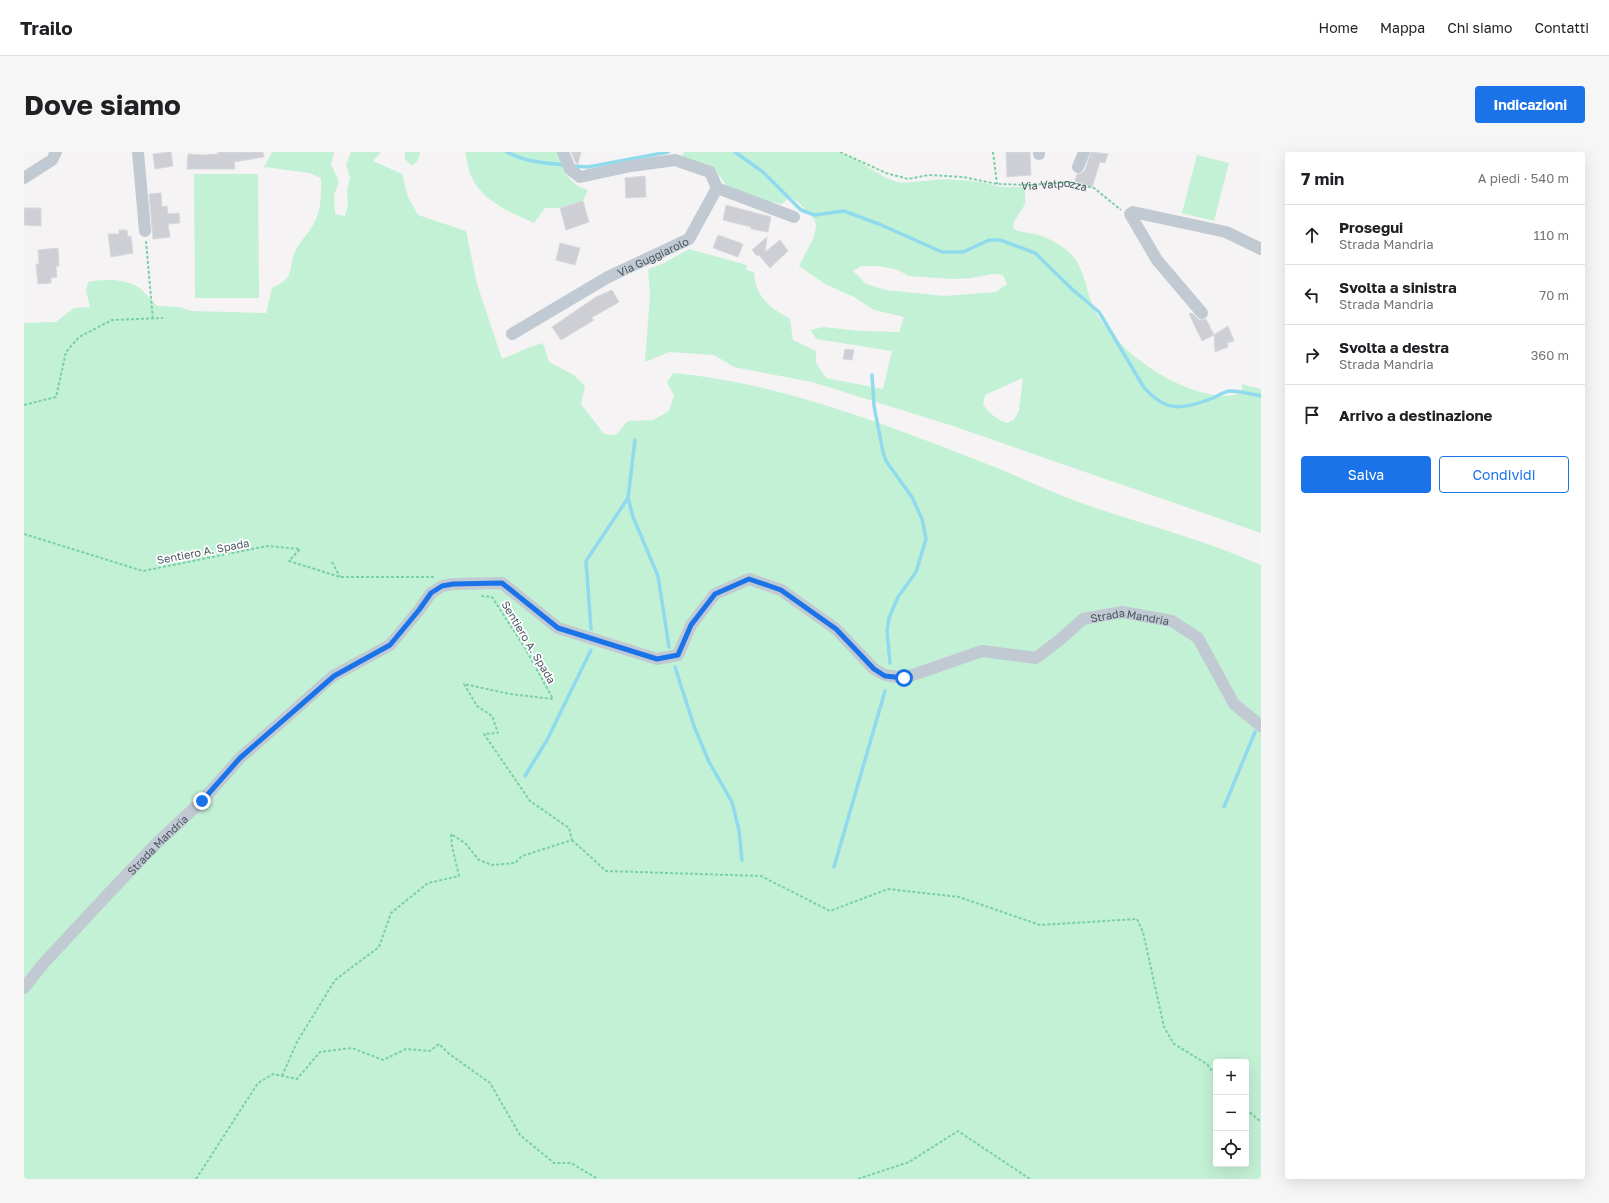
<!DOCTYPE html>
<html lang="it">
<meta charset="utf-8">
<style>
:root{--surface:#fff;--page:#f6f6f6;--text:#202124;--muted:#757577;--line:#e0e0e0;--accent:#1a73e8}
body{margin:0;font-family:"Golos Text",sans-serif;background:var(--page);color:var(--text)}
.controls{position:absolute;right:12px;bottom:12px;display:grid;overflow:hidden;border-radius:4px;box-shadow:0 4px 16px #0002}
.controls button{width:36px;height:36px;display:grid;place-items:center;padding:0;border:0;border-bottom:1px solid var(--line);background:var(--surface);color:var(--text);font:20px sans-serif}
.stop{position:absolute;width:12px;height:12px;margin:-9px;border:3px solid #1a73e8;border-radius:50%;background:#fff}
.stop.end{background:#1a73e8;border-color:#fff;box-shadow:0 1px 4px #0008}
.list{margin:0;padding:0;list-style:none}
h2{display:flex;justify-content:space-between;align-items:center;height:52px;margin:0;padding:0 16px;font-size:17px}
h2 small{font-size:13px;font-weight:400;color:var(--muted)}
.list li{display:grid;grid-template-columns:26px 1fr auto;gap:12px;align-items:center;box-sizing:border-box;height:60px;padding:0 16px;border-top:1px solid var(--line)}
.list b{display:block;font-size:15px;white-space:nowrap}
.list p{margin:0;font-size:13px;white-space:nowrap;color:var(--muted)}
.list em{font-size:13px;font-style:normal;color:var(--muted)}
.actions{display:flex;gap:8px;padding:12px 16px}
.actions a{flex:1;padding:9px 0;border:1px solid var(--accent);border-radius:4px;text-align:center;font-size:14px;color:var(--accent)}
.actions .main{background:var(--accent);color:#fff}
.icon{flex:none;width:22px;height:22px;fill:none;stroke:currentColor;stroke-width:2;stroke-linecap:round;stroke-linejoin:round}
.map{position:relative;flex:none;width:1237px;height:1027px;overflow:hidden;border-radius:4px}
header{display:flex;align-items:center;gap:24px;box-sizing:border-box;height:56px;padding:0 20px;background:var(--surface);border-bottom:1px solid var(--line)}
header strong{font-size:19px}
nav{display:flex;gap:22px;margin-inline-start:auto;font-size:14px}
.intro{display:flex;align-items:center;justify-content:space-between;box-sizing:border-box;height:96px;padding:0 24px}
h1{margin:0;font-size:28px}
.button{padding:10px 18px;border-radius:4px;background:var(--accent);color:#fff;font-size:14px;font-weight:700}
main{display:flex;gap:24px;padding:0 24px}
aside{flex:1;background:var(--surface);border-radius:4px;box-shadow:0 4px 16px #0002}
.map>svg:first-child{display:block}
.green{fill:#c3f1d5;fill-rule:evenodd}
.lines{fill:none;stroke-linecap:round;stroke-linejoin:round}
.stream{stroke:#90daee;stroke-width:3.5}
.building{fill:#cdcfd5;stroke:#d7d9de}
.path{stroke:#7ad0a6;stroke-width:2;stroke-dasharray:3 2;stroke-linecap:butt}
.minor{stroke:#c1cad2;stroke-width:12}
.route{stroke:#1a73e8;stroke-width:5}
.labels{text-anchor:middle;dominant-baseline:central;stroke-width:3.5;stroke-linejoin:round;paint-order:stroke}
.street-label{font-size:11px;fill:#4a5661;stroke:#fff}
</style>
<header>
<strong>Trailo</strong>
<nav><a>Home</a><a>Mappa</a><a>Chi siamo</a><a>Contatti</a></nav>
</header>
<div class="intro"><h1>Dove siamo</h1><a class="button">Indicazioni</a></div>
<main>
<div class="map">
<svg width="1237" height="1027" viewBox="0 0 1237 1027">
<rect width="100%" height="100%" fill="#f5f3f3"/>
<g class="green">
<path d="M248,0H310L307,12L315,30L310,43L311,62L321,64L324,53L323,39L326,25L322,13L327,0H357L349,9L378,22L384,45L394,63L442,79L453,132L478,207L506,195L519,191L525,210L550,223L561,234L557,252L580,282L592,283L604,269L629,268L645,259L650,244L643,230L649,221C759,231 865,274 968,314C998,326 1027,340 1057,351C1117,372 1178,387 1237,413V1027H0V171L32,170L50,156L66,155L62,139L64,130C81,127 103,126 118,138C123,143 128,149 133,154L155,155L168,159L242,161L248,136C272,125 263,120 271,100C276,89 286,80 291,69C298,55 297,41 297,26L286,21L240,15ZM1192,910H1222V1012H1192Z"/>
<path d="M381,0H396L394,8L388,14L381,7Z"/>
<path d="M441,0H533C541,19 543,32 564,38L559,49L536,56H521L510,71C486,60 459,50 447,24C444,17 443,8 441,0Z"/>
<path d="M660,0H813L831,7L862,26L877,31L922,27L957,30L976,35H1000C1001,41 1002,46 1001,51C999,59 986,70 990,77C997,81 1003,80 1010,82C1022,84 1037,93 1045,100C1064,118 1061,146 1075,166C1099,202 1148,237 1191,243C1200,244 1211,245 1218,239V232L1237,237V381L929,274L788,230L710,215L690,203L645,200L621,210L626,143L624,117L638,112L665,97L723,113L722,118L730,120C732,146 745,155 766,167L769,188L792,199V211L802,226L859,237L868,199L792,187L787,178L800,175L837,179L875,180L880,165L850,158L830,145L801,132L775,114L789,87L792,75L791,68L774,50L766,45L758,52L738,48L702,33L692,19L684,13L658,6ZM837,114H855L874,118L885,124L929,127L947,126L968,122L979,123L983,132L972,140L920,144L862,138L842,132L829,119ZM999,226L995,258L990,268L983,271C972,267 966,262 959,252L961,243Z"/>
<path d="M1173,3L1205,11L1190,69L1158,61Z"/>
<path d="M170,22H234L235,146H171Z"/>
</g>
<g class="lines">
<g class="stream">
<path d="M483,0C501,10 521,11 542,13"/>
<path d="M711,0L739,20L777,58L785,61L791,63L820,59L855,72L918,100H939L965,88H976L1011,101L1049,138L1075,160L1119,234C1141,261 1159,258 1189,246C1194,244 1201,239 1206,239C1216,239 1228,242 1237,244"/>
<path d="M548,14L564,15L644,0"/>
<path d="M848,223L850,254L859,300L862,309L888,345L898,367L902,387L892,420L874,445L865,466L863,479L866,511"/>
<path d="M611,288L604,346L609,365L634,424L645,495"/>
<path d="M567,477L562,409L604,346"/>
<path d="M651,515L670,574L685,610L708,650L715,678L718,708"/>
<path d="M501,624L523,588L567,498"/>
<path d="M1200,655L1231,580"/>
<path d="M810,715L861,539"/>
</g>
</g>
<g class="building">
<path d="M147,0L149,14L131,17L129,2Z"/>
<path d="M194,0H239L240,5L210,10L211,17H163L164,2L179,3L194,2Z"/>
<path d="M547,0H557L554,12L552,11Z"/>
<path d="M982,0H1006L1007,23L983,25Z"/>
<path d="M1067,0L1084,2L1081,11L1076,10L1068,35L1051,29L1053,22L1058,21L1061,18Z"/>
<path d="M621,24L622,45L602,46L601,26Z"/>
<path d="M137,41L138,55L143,54L144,62L155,61L156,71L144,72L146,85L129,87L125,42Z"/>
<path d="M559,49L565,70L542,78L536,56Z"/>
<path d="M702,53L747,65L744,80L727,77V75L699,68Z"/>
<path d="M0,56H17V74L0,73Z"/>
<path d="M95,78H103L104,85L107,84L109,101L87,105L84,82H95Z"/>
<path d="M694,83L719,92L714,105L689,96Z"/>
<path d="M743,85L741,100L756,88L764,99L746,116L735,103L733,104L728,98Z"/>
<path d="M536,91L556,96L551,113L532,108Z"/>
<path d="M34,96L35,114H32L33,125L27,126V131L14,132L12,112H15L14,98Z"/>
<path d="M588,138L595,150L567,166L570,168L537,188L528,175L572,145Z"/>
<path d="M1168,161L1175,168L1182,167L1190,183L1204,174L1210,189L1203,191L1204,195L1191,200L1190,183L1178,189L1165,162Z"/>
<path d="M821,197L830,198L828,208L819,207Z"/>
</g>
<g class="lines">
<g class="path">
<path id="s1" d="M816,0L862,21L884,27L905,23L939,25L973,32L1005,33L1044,30L1070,36L1097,58"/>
<path d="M969,0L973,32"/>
<path d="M122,89L129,168"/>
<path d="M0,253L32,245L42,200L55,185L88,168L139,166"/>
<path d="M0,382L119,419L243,394L276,397L265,409L316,425H412"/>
<path d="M308,410L316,425"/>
<path d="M548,688L582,719L737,724L806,759L864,737L935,745L1016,773L1113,767L1119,780L1140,875L1150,892L1183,912L1192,924"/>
<path d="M258,924L273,890L311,828L355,795L367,761L404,731L435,724L428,694L427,682L441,691L455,708L468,713L491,711L498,704L548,688L545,676L506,649L460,582L474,581L468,564L453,554L440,532L486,542L529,547L501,496L468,445L456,444"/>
<path d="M1222,957L1237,970"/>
<path d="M172,1027L234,931L249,922L273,927L296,900L328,896L359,908L382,897L406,899L415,892L424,901L466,931L496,983L530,1011H547L574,1027"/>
<path d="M834,1027L885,1010L934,979L1006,1027"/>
</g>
<g class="minor">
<path d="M114,0L121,79"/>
<path d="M1015,0V2"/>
<path d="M1054,15L1060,0"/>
<path d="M0,26L28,8L32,0"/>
<path d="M693,36L770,65"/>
<path d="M1178,161L1133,108L1106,62L1109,60L1202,80L1237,97"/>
<path id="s2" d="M488,182L584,125L665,87L693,36L686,20L651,8L607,14L556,25L546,17L539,0"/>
<path id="s3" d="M0,836L19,812L85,741L134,690L178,649L216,606L309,524L366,493L395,458L407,441L418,434L429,432L478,431L534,476L633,507L654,503L667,473L691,442L725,427L757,438L812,477L850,517L861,523L880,526L958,499L1012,506L1038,486L1059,467L1098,460L1148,469L1174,486L1210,552L1237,574"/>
</g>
</g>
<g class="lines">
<path class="route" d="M178,649L216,606L310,524L366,493L395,458L407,441L418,434L429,432L478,431L534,476L633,507L654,503L667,473L691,442L725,427L757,438L812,477L850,517L861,524L880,526"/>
</g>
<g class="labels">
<g class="street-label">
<text stroke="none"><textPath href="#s1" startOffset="221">Via Valpozza</textPath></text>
<text stroke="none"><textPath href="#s2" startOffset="161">Via Guggiarolo</textPath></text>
<text transform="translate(179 399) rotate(-11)">Sentiero A. Spada</text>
<text stroke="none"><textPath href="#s3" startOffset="1384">Strada Mandria</textPath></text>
<text transform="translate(505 490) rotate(59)">Sentiero A. Spada</text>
<text stroke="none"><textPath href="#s3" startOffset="196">Strada Mandria</textPath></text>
</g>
</g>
</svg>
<div class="controls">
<button>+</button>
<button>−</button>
<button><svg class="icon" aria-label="locate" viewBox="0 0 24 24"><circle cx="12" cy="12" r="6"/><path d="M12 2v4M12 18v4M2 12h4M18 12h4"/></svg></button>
</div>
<div class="stop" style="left:880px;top:526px"></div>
<div class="stop end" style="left:178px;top:649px"></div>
</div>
<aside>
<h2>7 min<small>A piedi · 540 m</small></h2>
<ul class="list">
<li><svg class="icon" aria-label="ahead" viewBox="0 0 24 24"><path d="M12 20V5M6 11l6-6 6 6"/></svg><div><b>Prosegui</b><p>Strada Mandria</p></div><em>110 m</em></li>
<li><svg class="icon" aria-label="left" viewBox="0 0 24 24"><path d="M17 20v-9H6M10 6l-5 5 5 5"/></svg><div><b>Svolta a sinistra</b><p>Strada Mandria</p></div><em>70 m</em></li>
<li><svg class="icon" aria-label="right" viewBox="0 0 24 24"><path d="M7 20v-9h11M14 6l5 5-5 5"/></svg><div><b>Svolta a destra</b><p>Strada Mandria</p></div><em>360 m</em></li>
<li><svg class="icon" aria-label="arrive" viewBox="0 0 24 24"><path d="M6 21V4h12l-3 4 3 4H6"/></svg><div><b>Arrivo a destinazione</b></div></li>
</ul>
<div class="actions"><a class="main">Salva</a><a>Condividi</a></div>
</aside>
</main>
